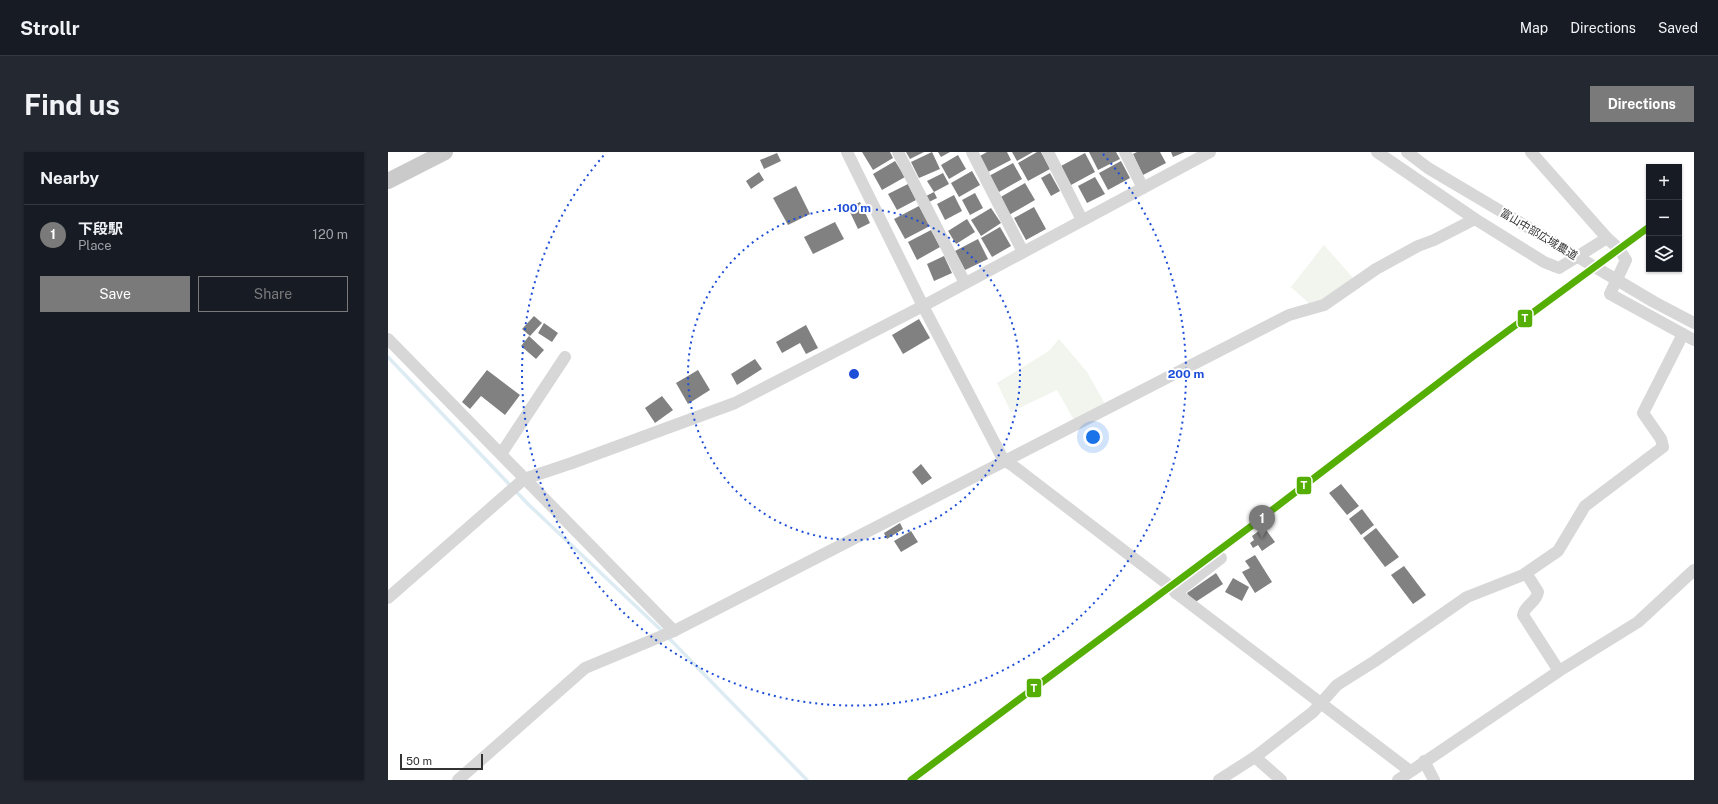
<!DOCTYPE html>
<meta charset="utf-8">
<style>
:root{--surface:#171b24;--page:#242831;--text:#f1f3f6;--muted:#9ea1a6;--line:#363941;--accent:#7a7a7a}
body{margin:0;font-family:"Public Sans","Noto Sans JP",sans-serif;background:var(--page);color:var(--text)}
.controls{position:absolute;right:12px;top:12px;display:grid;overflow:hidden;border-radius:0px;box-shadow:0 1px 3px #0004}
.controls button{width:36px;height:36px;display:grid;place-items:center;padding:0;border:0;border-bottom:1px solid var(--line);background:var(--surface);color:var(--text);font:20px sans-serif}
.scale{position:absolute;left:12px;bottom:10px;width:83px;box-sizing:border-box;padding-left:4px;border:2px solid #333;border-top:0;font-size:11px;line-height:14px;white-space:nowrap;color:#333;-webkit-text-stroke:3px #fff;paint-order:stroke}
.you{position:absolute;left:705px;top:285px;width:14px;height:14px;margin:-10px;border:3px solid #fff;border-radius:50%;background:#1a73e8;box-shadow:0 0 0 6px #1a73e833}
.badge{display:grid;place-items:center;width:26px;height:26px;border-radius:50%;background:var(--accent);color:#fff;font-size:13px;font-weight:700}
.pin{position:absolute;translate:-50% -33px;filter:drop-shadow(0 1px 2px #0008)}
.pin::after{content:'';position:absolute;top:21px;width:14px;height:12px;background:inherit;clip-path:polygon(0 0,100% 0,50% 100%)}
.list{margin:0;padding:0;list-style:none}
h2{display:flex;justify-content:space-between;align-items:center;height:52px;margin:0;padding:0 16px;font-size:17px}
h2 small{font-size:13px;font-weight:400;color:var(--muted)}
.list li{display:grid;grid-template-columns:26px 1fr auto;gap:12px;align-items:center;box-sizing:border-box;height:60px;padding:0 16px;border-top:1px solid var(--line)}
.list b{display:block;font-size:15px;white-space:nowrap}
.list p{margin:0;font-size:13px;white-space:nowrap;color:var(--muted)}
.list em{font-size:13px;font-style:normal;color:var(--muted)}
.actions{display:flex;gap:8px;padding:12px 16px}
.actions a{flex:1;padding:9px 0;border:1px solid var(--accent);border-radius:0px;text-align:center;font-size:14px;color:var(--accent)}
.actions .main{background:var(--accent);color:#fff}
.icon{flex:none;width:22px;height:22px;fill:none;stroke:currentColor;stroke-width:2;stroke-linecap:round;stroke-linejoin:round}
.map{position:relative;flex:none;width:1306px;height:628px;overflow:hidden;border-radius:0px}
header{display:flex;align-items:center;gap:24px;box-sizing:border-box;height:56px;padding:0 20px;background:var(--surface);border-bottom:1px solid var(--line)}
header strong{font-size:19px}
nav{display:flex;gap:22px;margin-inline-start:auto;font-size:14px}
.intro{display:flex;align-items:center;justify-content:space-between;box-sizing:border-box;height:96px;padding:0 24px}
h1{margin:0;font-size:28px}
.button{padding:10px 18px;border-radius:0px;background:var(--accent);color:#fff;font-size:14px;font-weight:700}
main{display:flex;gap:24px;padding:0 24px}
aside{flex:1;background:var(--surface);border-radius:0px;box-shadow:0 1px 3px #0004}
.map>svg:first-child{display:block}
.green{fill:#f1f5ed}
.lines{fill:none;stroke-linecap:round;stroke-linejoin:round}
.stream{stroke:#ddebf3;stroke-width:3.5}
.building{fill:#818181}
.minor{stroke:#d7d7d7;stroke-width:12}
.major{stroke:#cacaca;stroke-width:16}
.rail-1-casing{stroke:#fff;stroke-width:10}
.rail-1{stroke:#55ae04;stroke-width:7}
.ring{fill:none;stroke:#1d4ed8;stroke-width:2;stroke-dasharray:2 4}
.labels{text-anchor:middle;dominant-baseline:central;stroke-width:4;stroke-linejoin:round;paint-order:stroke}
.street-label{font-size:11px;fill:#333;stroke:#fff}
.centre{fill:#1d4ed8;stroke:#fff;stroke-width:2}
.ring-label{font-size:12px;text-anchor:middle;font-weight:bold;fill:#1d4ed8;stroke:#fff;stroke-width:4;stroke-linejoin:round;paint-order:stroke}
.line-badge{stroke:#fff;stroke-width:1.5}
.badge-label{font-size:11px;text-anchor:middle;font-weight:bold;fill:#fff}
</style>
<header>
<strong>Strollr</strong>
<nav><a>Map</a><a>Directions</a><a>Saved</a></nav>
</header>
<div class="intro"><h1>Find us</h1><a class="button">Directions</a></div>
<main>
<aside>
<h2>Nearby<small></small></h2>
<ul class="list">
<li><span class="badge">1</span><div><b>下段駅</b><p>Place</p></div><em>120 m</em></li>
</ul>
<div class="actions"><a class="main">Save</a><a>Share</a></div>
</aside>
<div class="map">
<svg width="1306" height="628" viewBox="0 0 1306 628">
<rect width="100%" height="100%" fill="#fff"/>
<g class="green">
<path d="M936,93L965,126L939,149L923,153L903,135Z"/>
<path d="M671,187L699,220L717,252L686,268L669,238L623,260L609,231L661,199Z"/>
</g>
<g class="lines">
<path class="stream" d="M0,205L140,352L272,477L419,628"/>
</g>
<g class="building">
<path d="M474,0H502L505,6L485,18Z"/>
<path d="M518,0H536L522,7Z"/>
<path d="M544,0L552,17L531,26L523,10Z"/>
<path d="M550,0H562L553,5Z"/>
<path d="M599,0H619L623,8L600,20L592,4Z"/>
<path d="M624,0H645L629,9Z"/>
<path d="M649,0H653L662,17L640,29L630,11Z"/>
<path d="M701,0H728L732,7L710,18Z"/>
<path d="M749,0H772L778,11L755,23L745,2Z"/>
<path d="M783,0H797L785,5Z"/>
<path d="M389,1L393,9L376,17L372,8Z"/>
<path d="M697,1L707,20L683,33L673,14Z"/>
<path d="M570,3L578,17L561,27L553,13Z"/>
<path d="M507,9L517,25L494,38L485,22Z"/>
<path d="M733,9L742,26L720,38L711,21Z"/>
<path d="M625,11L634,27L611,40L601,24Z"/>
<path d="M584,19L592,33L571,45L563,31Z"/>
<path d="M371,20L376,28L363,37L358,29Z"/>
<path d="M555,21L561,32L546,40L539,29Z"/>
<path d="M662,21L672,39L663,44L653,26Z"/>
<path d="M707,25L717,42L699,51L690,34Z"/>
<path d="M637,31L647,48L621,63L611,46Z"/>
<path d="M520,32L528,48L509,58L500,42Z"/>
<path d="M408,34L422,62L400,73L385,46Z"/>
<path d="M546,40L549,46L541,50L538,44Z"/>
<path d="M587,41L595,56L582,63L574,48Z"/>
<path d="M566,43L574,59L557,68L549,52Z"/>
<path d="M472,50L482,71L470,77L460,56Z"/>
<path d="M531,54L542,74L517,87L506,67Z"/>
<path d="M646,55L658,77L638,88L626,66Z"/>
<path d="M603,56L613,71L593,84L583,68Z"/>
<path d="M579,67L587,80L568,92L560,79Z"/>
<path d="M447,70L456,87L425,102L416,85Z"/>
<path d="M612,75L623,94L604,105L593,86Z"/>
<path d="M543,78L552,95L529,108L520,90Z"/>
<path d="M590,87L600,107L577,118L567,99Z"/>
<path d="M556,104L564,121L546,129L539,112Z"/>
<path d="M146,164L154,171L142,184L134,177Z"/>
<path d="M531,167L542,186L515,202L504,183Z"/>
<path d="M156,171L170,181L164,190L150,181Z"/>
<path d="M418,173L430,196L418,202L412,191L394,201L388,190Z"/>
<path d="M141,184L156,198L148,207L133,194Z"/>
<path d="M367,207L374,217L349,233L343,222Z"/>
<path d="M99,218L132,243L117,263L93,244L82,257L74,250Z"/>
<path d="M310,218L322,238L300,252L288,231Z"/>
<path d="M274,244L285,258L267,271L257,256Z"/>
<path d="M533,312L544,326L534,333L524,320Z"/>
<path d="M953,332L971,354L959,363L941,341Z"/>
<path d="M974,357L986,373L973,383L961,367Z"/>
<path d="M512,371L515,377L499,387L496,381Z"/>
<path d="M876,375L887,390L874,399L870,393L865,396L862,391L866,388L864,384Z"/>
<path d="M988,376L1011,405L997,415L975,386Z"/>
<path d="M523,379L530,390L513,400L506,389Z"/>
<path d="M867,403L884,430L867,441L854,420L862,416L857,409Z"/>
<path d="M1016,414L1038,443L1025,452L1003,423Z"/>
<path d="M828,421L835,432L806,451L799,441Z"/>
<path d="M845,426L861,435L854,449L837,440Z"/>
</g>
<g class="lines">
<g class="minor">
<path d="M459,0L535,154L616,309L624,313L782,434L788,441L1022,619"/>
<path d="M510,0L577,131"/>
<path d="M584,0L635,100"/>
<path d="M660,0L694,68"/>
<path d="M737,0L755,36"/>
<path d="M989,0L1087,67"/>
<path d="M1019,0L1040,16L1266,150L1306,171"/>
<path d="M1143,0L1219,86L1231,97L1238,108L1222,142L1306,188"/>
<path d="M0,187L286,479"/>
<path d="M113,302L177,205"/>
<path d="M1138,421L1150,440C1149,450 1137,453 1135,463L1171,519"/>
<path d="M788,441L833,406"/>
<path d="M0,446L136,327L184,311L347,251L535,154L822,0"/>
<path d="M867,605L893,628"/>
<path d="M1036,609L1046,628"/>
<path d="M70,628L197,516L286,479L901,163L936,153L988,117L1030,94L1046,88L1087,67L1156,110L1171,116L1219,86"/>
<path d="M831,628L867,605L925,560L949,533L987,509L1079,445L1135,423L1170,399L1197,354L1275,295L1273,287L1255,261L1295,182"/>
<path d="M1010,628L1171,519L1250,470L1306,418"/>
</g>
<path class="major" d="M0,29L57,0"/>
<g class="rail-1-casing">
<path id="rail-1" d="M523,628L862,375L1083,206L1261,75"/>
</g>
<use href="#rail-1" class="rail-1"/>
</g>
<g class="ring">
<circle cx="466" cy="222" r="166"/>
<path d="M715 2A332 332 0 1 1 217 2"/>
</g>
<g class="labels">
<g class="street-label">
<text transform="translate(1151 82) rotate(31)">富山中部広域農道</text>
</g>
</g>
<circle cx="466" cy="222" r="6" class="centre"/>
<g class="ring-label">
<text x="466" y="60">100 m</text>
<text x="798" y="226">200 m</text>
</g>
<g class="line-badge">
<rect x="1129" y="157" width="16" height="19" rx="4" fill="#55ae04"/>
<rect x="908" y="324" width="16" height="19" rx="4" fill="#55ae04"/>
<rect x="638" y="526" width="16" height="20" rx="4" fill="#55ae04"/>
</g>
<g class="badge-label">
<text x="1137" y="170">T</text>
<text x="916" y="337">T</text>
<text x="646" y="540">T</text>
</g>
</svg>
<div class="controls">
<button>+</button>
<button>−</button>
<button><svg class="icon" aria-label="layers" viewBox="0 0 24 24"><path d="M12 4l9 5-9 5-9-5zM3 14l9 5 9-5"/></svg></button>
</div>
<div class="scale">50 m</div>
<div class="you"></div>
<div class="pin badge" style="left:874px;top:386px">1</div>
</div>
</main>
